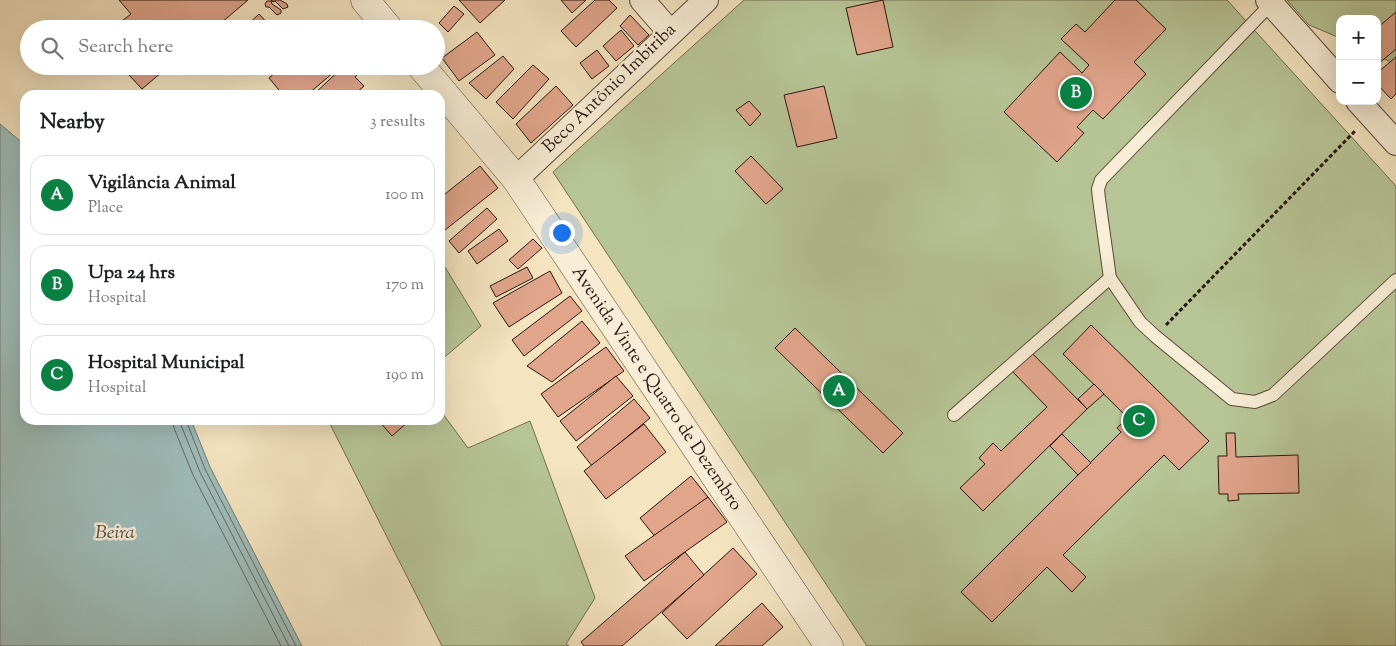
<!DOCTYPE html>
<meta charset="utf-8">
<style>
:root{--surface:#fff;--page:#f2f2f2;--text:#202124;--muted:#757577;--line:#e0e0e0;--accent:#0b8043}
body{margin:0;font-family:"Sorts Mill Goudy",serif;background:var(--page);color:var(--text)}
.controls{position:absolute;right:15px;top:15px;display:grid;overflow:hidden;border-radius:10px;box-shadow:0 5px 20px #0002}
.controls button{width:45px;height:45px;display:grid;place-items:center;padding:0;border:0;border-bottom:1px solid var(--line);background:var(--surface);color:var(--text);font:25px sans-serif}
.you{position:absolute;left:561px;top:232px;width:18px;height:18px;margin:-12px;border:4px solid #fff;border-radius:50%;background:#1a73e8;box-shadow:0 0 0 8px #1a73e833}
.badge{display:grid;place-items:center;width:32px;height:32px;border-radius:50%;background:var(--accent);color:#fff;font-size:16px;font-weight:700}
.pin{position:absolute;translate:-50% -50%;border:2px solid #fff;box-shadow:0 1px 5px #0006}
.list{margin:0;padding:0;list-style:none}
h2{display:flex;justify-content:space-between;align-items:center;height:65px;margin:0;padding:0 20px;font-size:21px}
h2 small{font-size:16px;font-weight:400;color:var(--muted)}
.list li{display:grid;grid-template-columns:32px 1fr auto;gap:15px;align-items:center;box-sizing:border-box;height:80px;margin:0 10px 10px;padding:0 10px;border:1px solid var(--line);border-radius:15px}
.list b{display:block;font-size:19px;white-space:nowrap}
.list p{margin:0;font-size:16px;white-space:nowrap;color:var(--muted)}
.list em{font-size:16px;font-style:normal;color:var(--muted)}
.icon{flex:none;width:28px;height:28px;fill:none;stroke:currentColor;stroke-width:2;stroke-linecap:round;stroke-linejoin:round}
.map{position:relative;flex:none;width:1396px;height:646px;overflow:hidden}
.search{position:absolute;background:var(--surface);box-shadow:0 5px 20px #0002;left:20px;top:20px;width:425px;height:55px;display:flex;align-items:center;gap:12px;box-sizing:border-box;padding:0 18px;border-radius:28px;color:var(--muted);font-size:19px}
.panel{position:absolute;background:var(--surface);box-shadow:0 5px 20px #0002;left:20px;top:90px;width:425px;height:335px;border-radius:15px}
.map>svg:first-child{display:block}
.green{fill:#b7c596;stroke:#706d52}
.water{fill:#9ebdba;stroke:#6f7a75}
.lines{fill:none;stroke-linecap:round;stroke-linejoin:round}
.shore{stroke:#646964;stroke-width:1}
.building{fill:#e0a58b;stroke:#29150e}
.service-casing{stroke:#5c493a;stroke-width:14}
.minor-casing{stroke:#5c493a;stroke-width:26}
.tertiary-casing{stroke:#5c493a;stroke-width:29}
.path{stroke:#29150e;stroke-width:3;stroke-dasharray:4 2.5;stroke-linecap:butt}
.service{stroke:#f8edd6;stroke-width:12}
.minor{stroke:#f8edd6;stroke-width:24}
.tertiary{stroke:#f8edd6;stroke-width:28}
.labels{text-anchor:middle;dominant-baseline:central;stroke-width:5;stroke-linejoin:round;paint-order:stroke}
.street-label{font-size:18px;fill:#29150e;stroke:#f8edd6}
.water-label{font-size:19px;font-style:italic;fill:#52504a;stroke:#f8edd6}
</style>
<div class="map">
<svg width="1396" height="646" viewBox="0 0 1396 646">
<rect width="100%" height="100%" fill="#f4e4c0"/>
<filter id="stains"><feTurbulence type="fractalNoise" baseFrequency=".004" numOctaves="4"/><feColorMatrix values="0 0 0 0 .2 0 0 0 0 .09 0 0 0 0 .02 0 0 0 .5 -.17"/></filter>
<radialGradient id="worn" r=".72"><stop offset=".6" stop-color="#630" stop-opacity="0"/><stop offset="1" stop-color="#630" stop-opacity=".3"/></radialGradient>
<g class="green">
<path d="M744,0H1227L1396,186V646H867L553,172Z"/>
<path d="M1287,0H1396V64L1377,56V19H1340V38L1309,25Z"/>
<path d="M440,259L481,326L440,361Z"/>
<path d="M440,410L468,448L530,421L595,598L566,644L569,646H442L328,420H440Z"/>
</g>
<path class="water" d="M0,124L25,145V420H191L210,467L302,646H0Z"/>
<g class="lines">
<g class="shore">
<path d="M172,420L174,428L193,475L281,646"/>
<path d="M180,420L181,425L200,472L289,646"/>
<path d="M186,420L205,469L296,646"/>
</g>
</g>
<g class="building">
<path d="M119,0H248L214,29H117V25L131,14Z"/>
<path d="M271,0H280L287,4L288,7L283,9L275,1L273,2Z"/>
<path d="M459,0H505L480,23Z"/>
<path d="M561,0H586L572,13Z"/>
<path d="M595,0H609L617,8L576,47L561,31Z"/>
<path d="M883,0L893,47L857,55L846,8Z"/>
<path d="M1115,0H1136L1166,29L1134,62L1146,74L1103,119L1093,110L1077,127L1084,133L1057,162L1004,112L1060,52L1082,73L1089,65L1061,39L1076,24L1085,32Z"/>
<path d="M267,1H271L272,4L281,10V13L277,15L269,7H266L265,4Z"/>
<path d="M454,6L464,14L448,32L439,23Z"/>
<path d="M1396,12V49L1377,65V28Z"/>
<path d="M259,14L271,27L268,29H243Z"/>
<path d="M630,15L649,35L638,45L620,26Z"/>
<path d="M621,30L634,46L616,61L603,46Z"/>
<path d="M477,32L495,55L459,81L442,58Z"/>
<path d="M597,50L609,66L592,79L580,63Z"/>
<path d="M503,56L514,69L486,99L469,83Z"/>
<path d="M1396,57V94L1391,99L1377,84V73Z"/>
<path d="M533,65L549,79L513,119L496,102Z"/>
<path d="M127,66H169L142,89L129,75Z"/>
<path d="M283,66H341L307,95H283L269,78Z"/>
<path d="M344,66H359L362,70L355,77L364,86L354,95H313Z"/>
<path d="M556,86L573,105L531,143L516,124Z"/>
<path d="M824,86L837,138L797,147L784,95Z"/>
<path d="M749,101L761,114L750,126L736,110Z"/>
<path d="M751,156L783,189L766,204L735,171Z"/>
<path d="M480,166L498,188L440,234V198Z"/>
<path d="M487,208L497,219L459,253L449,241Z"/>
<path d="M499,229L508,241L477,264L468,251Z"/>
<path d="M533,239L542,248L518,269L509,260Z"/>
<path d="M527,267L533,278L496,297L490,286Z"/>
<path d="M550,271L562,293L509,327L493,303Z"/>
<path d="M570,296L582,311L524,356L512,340Z"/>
<path d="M582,321L600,343L552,382L527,366Z"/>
<path d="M1091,325L1209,441L1179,470L1164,455L1063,555L1086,577L1072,592L1047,567L992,622L961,592L1121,432L1117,428L1128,418L1063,354Z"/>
<path d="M795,328L903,433L883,453L775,348Z"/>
<path d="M606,347L624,371L558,417L541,394Z"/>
<path d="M1031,352L1087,409L983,511L960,488L985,464L979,458L993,443L1001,451L1047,407L1012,371Z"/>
<path d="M616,376L633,396L576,441L560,421Z"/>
<path d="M1094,384L1104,394L1087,409L1078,399Z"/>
<path d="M634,399L650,418L592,466L577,447Z"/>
<path d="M378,420H410L392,436Z"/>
<path d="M644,424L666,452L606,499L584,471Z"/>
<path d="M1226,433H1235L1236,457L1298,455L1299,493L1238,494L1239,500L1228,501V494H1219L1218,456H1227Z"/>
<path d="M1062,434L1091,463L1078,475L1050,446Z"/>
<path d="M691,476L708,497L656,538L640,518Z"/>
<path d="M708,497L727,522L644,581L625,556Z"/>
<path d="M733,548L757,574L687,639L662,613Z"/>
<path d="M685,552L704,575L622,646H584L581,642Z"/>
<path d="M762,603L783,627L762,646H715Z"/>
</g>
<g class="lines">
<g class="service-casing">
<g id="service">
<path d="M1271,4L1101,180L1098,189L1099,199L1110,278L1140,322L1155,336L1232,399L1255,402L1273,395L1396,280"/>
<path d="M954,415L1110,278"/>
</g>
</g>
<g class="minor-casing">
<g id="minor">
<path d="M642,0L670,32"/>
<path d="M1268,0L1340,81"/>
<path d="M1358,101L1396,143"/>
<path d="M516,179L706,0"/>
</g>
</g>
<g class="tertiary-casing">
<g id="tertiary">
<path d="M365,0L389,29"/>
<path d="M421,66L516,179L829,646"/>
</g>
</g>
<path class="path" d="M1166,325L1355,131"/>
<use href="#service" class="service"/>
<use href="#minor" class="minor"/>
<use href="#tertiary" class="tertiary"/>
</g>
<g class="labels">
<g class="street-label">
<text transform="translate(610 89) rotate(-44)">Beco Antônio Imbiriba</text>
<text transform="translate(656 389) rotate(56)">Avenida Vinte e Quatro de Dezembro</text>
</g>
<g class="water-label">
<text x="115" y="533">Beira</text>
</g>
</g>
<rect width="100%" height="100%" filter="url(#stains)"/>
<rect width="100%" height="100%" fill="url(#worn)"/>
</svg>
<div class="controls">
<button>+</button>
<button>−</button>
</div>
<div class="you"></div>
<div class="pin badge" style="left:839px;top:391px">A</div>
<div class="pin badge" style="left:1076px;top:93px">B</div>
<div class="pin badge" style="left:1139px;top:421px">C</div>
<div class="search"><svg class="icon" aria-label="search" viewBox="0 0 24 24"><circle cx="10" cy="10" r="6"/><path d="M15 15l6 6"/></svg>Search here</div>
<section class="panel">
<h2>Nearby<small>3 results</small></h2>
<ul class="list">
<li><span class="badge">A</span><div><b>Vigilância Animal</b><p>Place</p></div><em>100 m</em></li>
<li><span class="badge">B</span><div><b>Upa 24 hrs</b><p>Hospital</p></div><em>170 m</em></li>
<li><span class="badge">C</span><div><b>Hospital Municipal</b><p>Hospital</p></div><em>190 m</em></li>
</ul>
</section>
</div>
